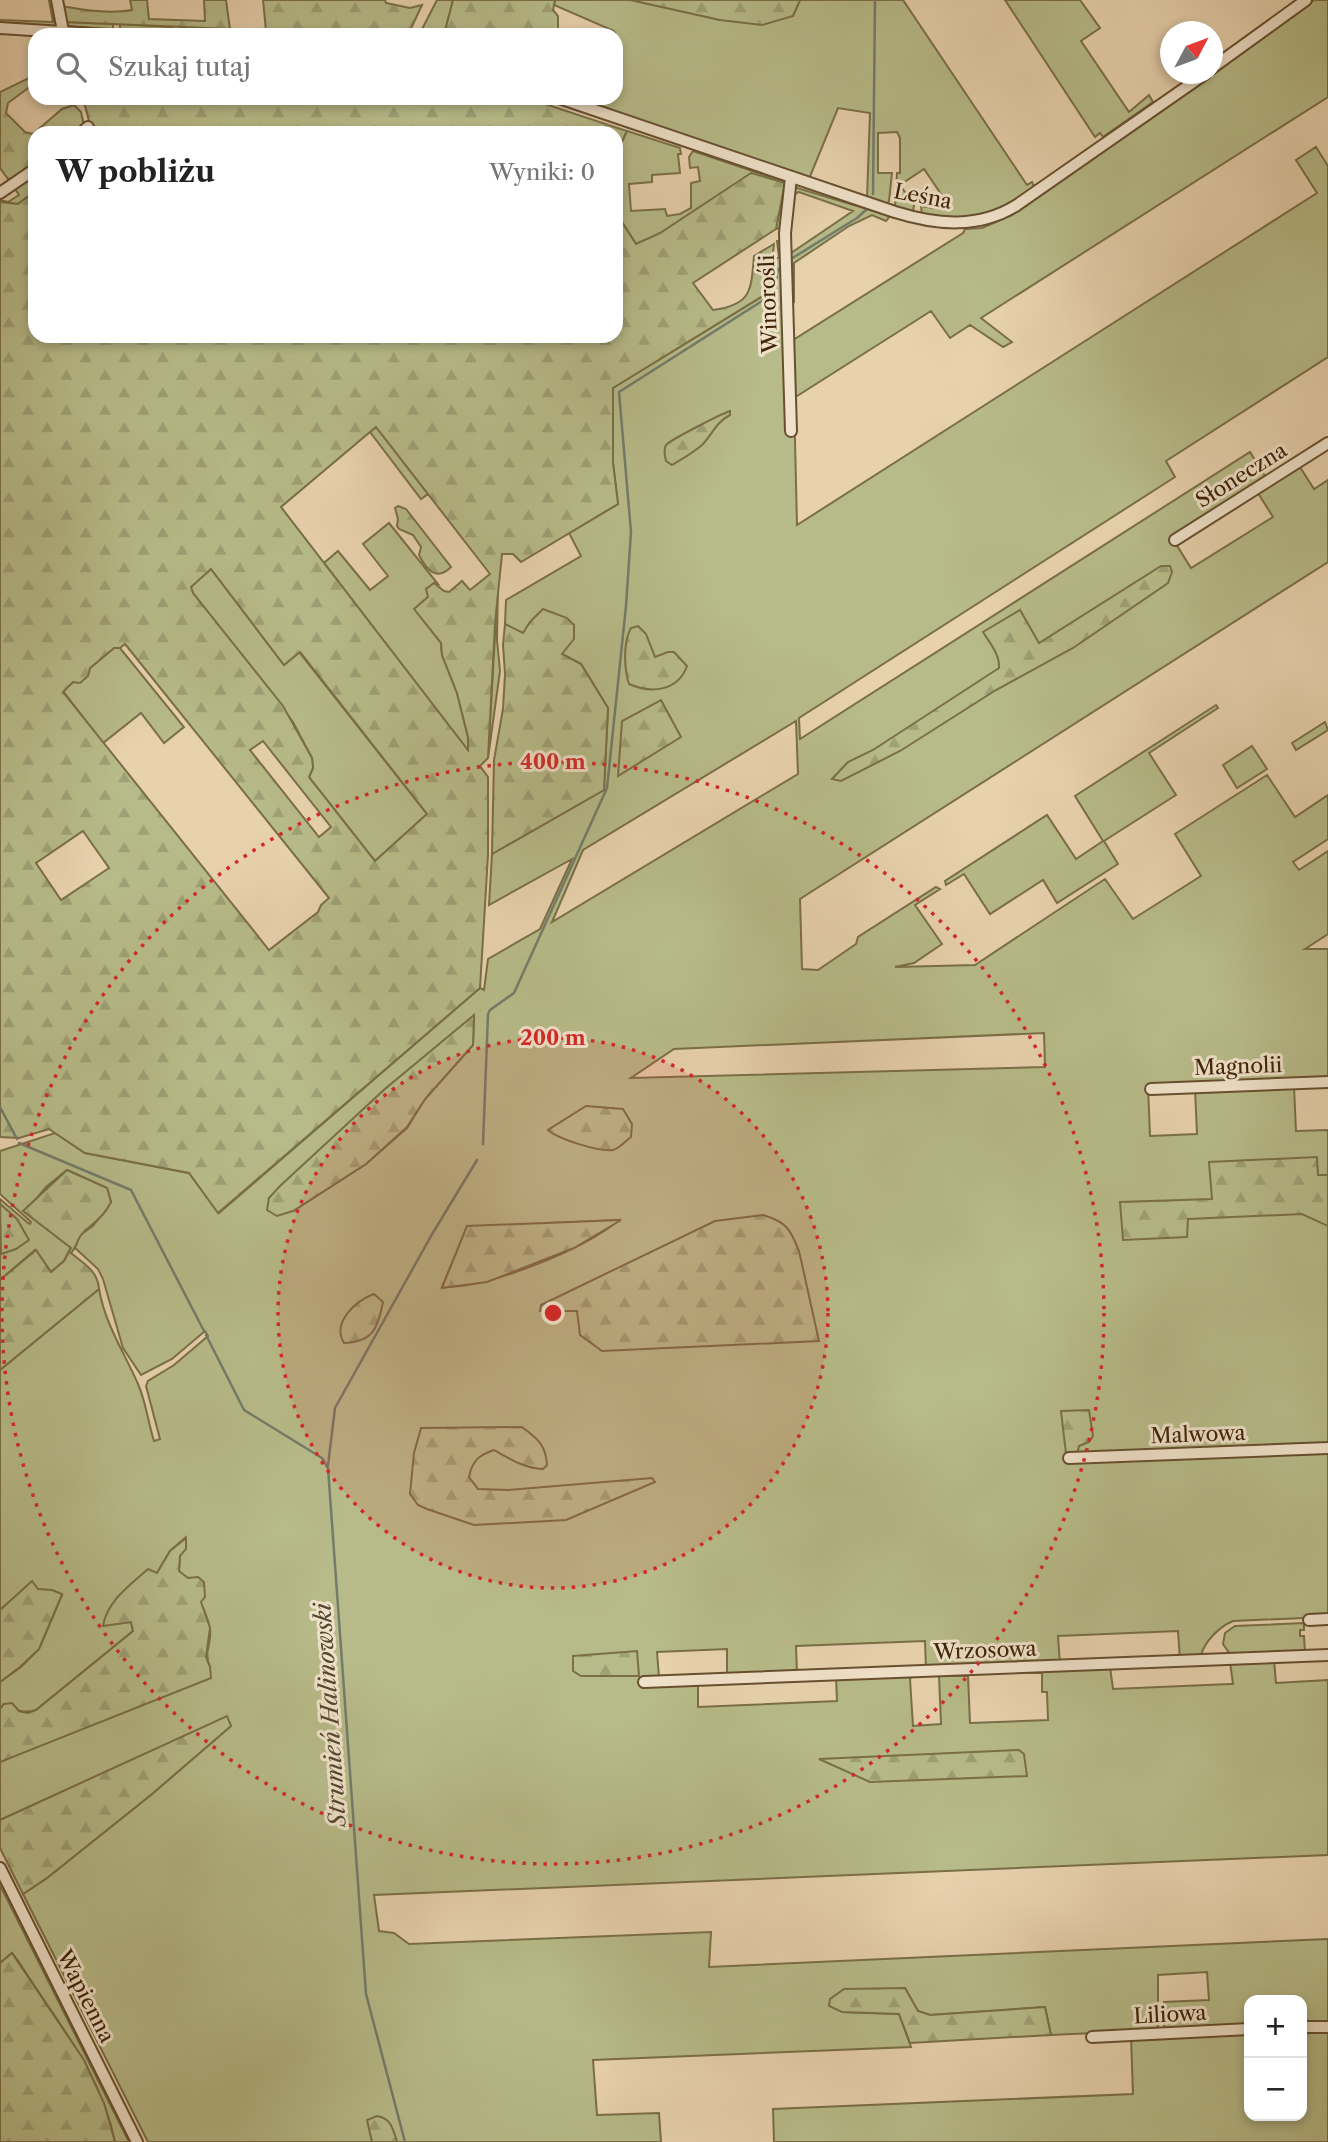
<!DOCTYPE html>
<html lang="pl">
<meta charset="utf-8">
<style>
:root{--surface:#fff;--page:#f6f6f6;--text:#222;--muted:#767676;--line:#e0e0e0}
body{margin:0;font-family:"Libre Caslon Text",serif;background:var(--page);color:var(--text)}
.controls{position:absolute;right:21px;bottom:21px;display:grid;overflow:hidden;border-radius:14px;box-shadow:0 4px 10px #0003}
.controls button{width:63px;height:63px;display:grid;place-items:center;padding:0;border:0;border-bottom:2px solid var(--line);background:var(--surface);color:var(--text);font:35px sans-serif}
.compass{position:absolute;left:1160px;top:21px;width:63px;height:63px;border-radius:50%;background:var(--surface);box-shadow:0 4px 10px #0003;rotate:49deg}
.list{margin:0;padding:0;list-style:none}
h2{display:flex;justify-content:space-between;align-items:center;height:91px;margin:0;padding:0 28px;font-size:30px}
h2 small{font-size:23px;font-weight:400;color:var(--muted)}
.icon{flex:none;width:38px;height:38px;fill:none;stroke:currentColor;stroke-width:2;stroke-linecap:round;stroke-linejoin:round}
.map{position:relative;flex:none;width:1328px;height:2142px;overflow:hidden}
.search{position:absolute;background:var(--surface);box-shadow:0 4px 10px #0003;left:28px;top:28px;width:595px;height:77px;display:flex;align-items:center;gap:18px;box-sizing:border-box;padding:0 24px;border-radius:21px;color:var(--muted);font-size:26px}
.panel{position:absolute;background:var(--surface);box-shadow:0 4px 10px #0003;left:28px;top:126px;width:595px;height:217px;border-radius:21px}
.map>svg:first-child{display:block}
.grass{fill:#b7bb89;stroke:#7a6f47;stroke-width:2;fill-rule:evenodd}
.forest{fill:url(#forest-firs);stroke:#7a6f47;stroke-width:2;fill-rule:evenodd}
.lines{fill:none;stroke-linecap:round;stroke-linejoin:round}
.stream{stroke:#737c6b;stroke-width:2.5}
.minor-casing{stroke:#684f2f;stroke-width:14}
.minor{stroke:#f0e2ca;stroke-width:10}
.ring{fill:none;stroke:#d62828;stroke-width:3.5;stroke-dasharray:3.5 7}
.labels{text-anchor:middle;dominant-baseline:central;stroke-width:6;stroke-linejoin:round;paint-order:stroke}
.street-label{font-size:21px;fill:#3e2305;stroke:#f0e2ca}
.water-label{font-size:23px;font-style:italic;fill:#544830;stroke:#f0e2ca}
.centre{fill:#d62828;stroke:#f0e2ca;stroke-width:3.5}
.ring-label{font-size:21px;text-anchor:middle;font-weight:bold;fill:#d62828;stroke:#f0e2ca;stroke-width:6;stroke-linejoin:round;paint-order:stroke}
</style>
<div class="map">
<svg width="1328" height="2142" viewBox="0 0 1328 2142">
<defs>
<pattern id="forest-firs" width="22" height="20" patternUnits="userSpaceOnUse" patternTransform="scale(1.75)"><rect width="22" height="20" fill="#b7bb89"/><path d="M5 1l3.5 6h-7zM16 11l3.5 6h-7z" fill="#9ea075"/></pattern>
</defs>
<rect width="100%" height="100%" fill="#e8d2ae"/>
<filter id="stains"><feTurbulence type="fractalNoise" baseFrequency=".00286" numOctaves="4"/><feColorMatrix values="0 0 0 0 .2 0 0 0 0 .09 0 0 0 0 .02 0 0 0 .5 -.17"/></filter>
<radialGradient id="worn" r=".72"><stop offset=".6" stop-color="#630" stop-opacity="0"/><stop offset="1" stop-color="#630" stop-opacity=".3"/></radialGradient>
<g class="grass">
<path d="M49,0H53L55,26L2,24L1,20L53,22Z"/>
<path d="M437,0H453L444,35H419Z"/>
<path d="M555,0H638L720,20L793,16L800,0H903L1027,185L1032,182L1034,187C991,217 974,222 922,215L921,206L933,208L945,200L924,169L900,185L914,205L913,212L895,207L897,173H900V138L897,132L878,133V173H892L889,201L887,204L867,198L870,113L838,108L809,179L576,100V98H616V35L614,31L554,5Z"/>
<path d="M1005,0H1080L1100,28L1081,41L1129,112L1149,95L1153,102L1103,137L1100,133L1095,137Z"/>
<path d="M1314,0H1328V97L981,318L1012,342L1003,347L970,325L950,338L931,311L794,398L797,525L1317,193L1296,160L1316,147L1328,166V357L1166,461L1175,477L799,718L800,739L1250,452L1266,478L1176,544L1191,568L1273,517L1258,493L1300,467L1314,489L1328,480V562L800,899L802,969L818,970L856,944L858,937L936,887L940,889L915,905L942,944L914,963L895,967L975,965L1105,879L1133,919L1201,876L1175,834L1267,775L1295,817L1328,795V839L1293,862L1299,870L1328,851V934L1305,949H1328V1080L1148,1086L1150,1136L1197,1134L1195,1089L1294,1086L1296,1131L1328,1130V1617L1233,1621C1219,1627 1205,1641 1201,1655L1180,1659L1178,1631L1058,1636L1060,1664L926,1669L925,1641L796,1646L797,1674L785,1671L727,1676V1649L657,1652L659,1677L698,1683V1707L837,1701L836,1677L913,1676L910,1679L913,1726L941,1724L939,1675L968,1676L970,1723L1048,1720L1047,1692H1042V1673H1029L1030,1671L1110,1667L1113,1689L1230,1684H1233L1230,1662L1274,1660L1276,1683L1328,1680V1855L374,1895L379,1931L394,1933L409,1944L711,1932L709,1967L1328,1939V2024L1302,2025V2000H1249V2026L1164,2030V2002L1209,2000L1207,1972L1158,1975V2030L1051,2035L1045,2007L930,2015L918,2011L905,1988L842,2012L899,2014L911,2047L593,2060L597,2115L659,2113L661,2142H148L23,1894L47,1878L152,1794L231,1726L227,1717L0,1820V1762L210,1667C203,1650 212,1646 210,1629C207,1613 192,1581 179,1571L180,1556L185,1538L170,1551L157,1573L114,1623L131,1622L133,1631L36,1710C23,1714 16,1710 4,1704L0,1709V1682L21,1667L39,1649L62,1595C39,1583 17,1594 0,1610V1370L99,1289C105,1324 124,1352 138,1384C146,1402 148,1422 154,1441L160,1439L146,1386L148,1381L174,1365L208,1336L205,1331L172,1359L141,1375L123,1348L103,1279L98,1269L75,1248L80,1235L93,1226L111,1202L107,1188L67,1170L46,1187L32,1204L57,1237L71,1247L64,1261L51,1272L35,1250L0,1280V1199L28,1223L30,1224L31,1222L0,1194V1151L55,1133L85,1153L189,1173L219,1213L480,988L484,990L488,959L540,929L572,859L489,905L492,854L604,790L608,708L581,664L505,624L506,600L581,556L569,533L618,504L613,463V388L771,291L767,264L779,257L777,241H782L788,255L853,211L799,192L792,195L794,187L890,216L886,221L872,215L849,226L794,263V302L790,308L793,340L963,233L965,229L982,228L1012,215ZM796,721L798,774L552,922L583,850ZM474,1016L473,1045L425,1099L407,1128L366,1164L293,1211L269,1198L385,1089ZM1044,1033L1045,1067L631,1078L674,1049ZM619,1220C583,1250 489,1288 442,1287L467,1227Z"/>
<path d="M65,22L113,24V30L67,26Z"/>
<path d="M120,24L172,27V33L120,30Z"/>
<path d="M181,27L240,30V35L181,32Z"/>
<path d="M249,30L325,35H249Z"/>
<path d="M627,131L680,148L681,154H678L680,173L652,175V182L629,184L631,211L665,209L667,216L680,214L691,208V183L700,181L698,167L690,168L689,157L693,151L782,181L785,183V217L780,228L776,229L784,184L636,244L622,222L616,201V154Z"/>
<path d="M35,171V191L18,204L0,202V200L8,202L19,195L14,187Z"/>
<path d="M376,427L428,494L421,499L370,432Z"/>
<path d="M389,523L438,584L434,583L428,597L415,609L441,643L442,655L457,693L468,737V751L324,563L338,551L370,590L388,576L363,544Z"/>
<path d="M211,569L284,665L299,652L427,814L375,861L309,777L313,768L312,758L293,722L193,593L190,587Z"/>
<path d="M498,584L497,640L500,671L488,758Z"/>
<path d="M114,648H120L184,727L164,743L141,713L103,743L63,691L73,682L87,676L90,668Z"/>
<path d="M1216,705L1218,708L1149,753L1176,795L1104,841L1118,864L1057,903L1043,880L990,914L964,874L946,885L945,881L1047,815L1076,859L1103,841L1075,796Z"/>
<path d="M1325,722L1328,730L1296,750L1292,743Z"/>
<path d="M1252,746L1267,769L1237,788L1223,765Z"/>
<path d="M1328,1622V1624L1304,1625V1630H1300V1636H1304L1305,1653L1265,1655L1264,1652H1260L1256,1655L1232,1657L1223,1644L1225,1633L1235,1626Z"/>
<path d="M0,1885L129,2142H115C101,2072 55,2020 19,1962L12,1953L0,1963Z"/>
<path d="M1328,2029V2142H774L773,2109L1133,2094L1131,2037L1249,2032V2116H1302V2030Z"/>
</g>
<g class="forest">
<path d="M130,0H147L149,19L205,21L204,0H226L230,29L65,22L61,6C85,10 108,14 132,10Z"/>
<path d="M263,0H385L386,3L410,8L422,5L408,35H325L266,31Z"/>
<path d="M453,0H555L553,10L558,16V35H444Z"/>
<path d="M630,0H800L793,16L762,25L720,20Z"/>
<path d="M35,75V83L8,103L6,113L25,132L33,134L62,109L74,105L81,112L84,125L75,133H35V164L11,183L0,168V92Z"/>
<path d="M83,98H527L627,131L616,154V133H87L91,129Z"/>
<path d="M751,173L785,183L776,229L693,283L713,310C752,305 751,290 754,256L774,244C773,261 767,274 771,291L613,388V463L618,504L521,562L513,554H502L495,623L488,758L480,766L488,777V855L480,988L218,1213L189,1173L85,1153L49,1129L19,1138L0,1137V202L18,204L35,191V336H616V201L622,222L636,244L660,233ZM376,427L490,574L470,590L462,581L449,592L444,591L434,583L426,589L428,597L414,609L441,643L442,655L457,693L468,737V750L281,507ZM211,569L284,665L300,652L427,814L375,861L309,777L313,768L312,758L283,706L193,593L191,587ZM125,644L329,898L321,905L318,912L269,950L63,692L73,682L80,683L88,676L90,668L114,648H120ZM263,741L331,827L319,837L250,750ZM83,831L109,868L61,900L36,863Z"/>
<path d="M730,411V415C716,422 712,435 702,445C693,453 682,459 672,465L666,461C665,455 663,450 666,445C670,440 721,414 730,411Z"/>
<path d="M398,506L406,509L451,567C436,582 426,569 419,555L421,547L413,535L399,529L397,526L398,519L395,508Z"/>
<path d="M1161,566H1170L1172,572L1168,583L1073,648L996,690L900,751L841,781L832,779L848,762L873,750L999,668C1000,655 990,643 983,632L1020,610L1039,643Z"/>
<path d="M543,609L567,618L574,625V639L562,654L581,664L608,708L604,790L492,854L494,760L503,709L505,674L503,645L505,624L523,633L530,622Z"/>
<path d="M638,626L646,634L655,657L668,652H674L687,666C678,691 652,694 629,684C624,669 623,642 631,628Z"/>
<path d="M661,700L681,737L618,776L622,721Z"/>
<path d="M474,1015L473,1045L425,1099L407,1127L366,1164L293,1211L277,1216L267,1210L269,1198L280,1186L385,1089Z"/>
<path d="M586,1106L623,1109L632,1124L631,1137C625,1141 620,1148 613,1150C599,1152 558,1139 548,1130Z"/>
<path d="M1317,1157L1318,1175H1328V1226L1302,1214L1188,1219L1187,1237L1123,1240L1120,1202L1212,1199L1209,1162Z"/>
<path d="M67,1170L107,1188L111,1202C103,1218 95,1221 83,1233C77,1238 77,1247 71,1253C83,1263 98,1271 99,1289L0,1370V1280L36,1250L51,1272L64,1261L71,1248L23,1211Z"/>
<path d="M0,1204L17,1219L29,1240L16,1249L1,1254Z"/>
<path d="M763,1215C786,1222 790,1228 799,1251L819,1341L602,1351L580,1335L577,1311H540L541,1305L715,1221Z"/>
<path d="M621,1220L574,1248L487,1282L442,1288L467,1226Z"/>
<path d="M374,1294L383,1302C378,1328 373,1342 344,1343C331,1322 357,1300 374,1294Z"/>
<path d="M1089,1410L1093,1436L1089,1442L1079,1446L1077,1454H1066L1061,1411Z"/>
<path d="M522,1427C537,1438 546,1445 547,1465L543,1469C524,1468 510,1459 494,1450C479,1455 472,1461 469,1477L478,1489L508,1490L652,1478L655,1482L566,1520L474,1525L427,1509L418,1505L410,1494L414,1453L421,1428Z"/>
<path d="M186,1538V1549L180,1556L179,1571L188,1578L198,1577L204,1582L205,1597L201,1602L210,1628L206,1657L210,1667L211,1678L0,1762V1709L4,1704L12,1703L19,1711L28,1713L36,1710L133,1631L131,1622L103,1626C107,1601 130,1585 148,1569L157,1573L170,1551Z"/>
<path d="M32,1581L38,1589L52,1590L62,1594L61,1597L39,1649L20,1667L0,1682V1610Z"/>
<path d="M637,1651L639,1676H581L573,1671V1656Z"/>
<path d="M227,1716L231,1726L152,1794L47,1878L23,1894L0,1848V1820Z"/>
<path d="M1019,1750L1024,1754L1027,1776L870,1782L819,1759Z"/>
<path d="M12,1953L84,2060L104,2103L115,2142H0V1963Z"/>
<path d="M905,1988L918,2011L930,2015L1045,2007L1051,2035L910,2043L899,2014L842,2012L829,2006L830,1999L844,1989Z"/>
<path d="M377,2116C391,2118 393,2129 397,2142H372L367,2120Z"/>
</g>
<g class="lines">
<g class="stream">
<path d="M873,194L875,0"/>
<path d="M791,259L857,218L867,209"/>
<path d="M0,1107L17,1139"/>
<path d="M19,1143L131,1190L204,1331"/>
<path d="M483,1144L488,1014L490,1010L514,993L607,788L626,606L631,532L619,392L773,294C779,285 773,275 781,266"/>
<path d="M206,1335L244,1410L322,1458L328,1468L366,1994L405,2142"/>
<path d="M328,1465L335,1408L431,1236L477,1160"/>
</g>
<g class="minor-casing">
<g id="minor">
<path d="M57,0L63,31"/>
<path d="M0,28L110,35"/>
<path d="M1212,68L1306,0"/>
<path d="M559,98L895,212C937,225 979,229 1017,205L1205,74"/>
<path d="M81,133L88,127"/>
<path d="M791,177L785,233L791,431"/>
<path d="M0,193L35,169"/>
<path d="M1175,540L1328,443"/>
<path d="M1151,1089L1328,1082"/>
<path d="M1069,1458L1328,1448"/>
<path d="M1309,1620L1328,1619"/>
<path d="M644,1682L1328,1655"/>
<path d="M0,1868L137,2142"/>
<path d="M1302,2027H1328"/>
<path d="M1092,2037L1249,2029"/>
</g>
</g>
<use href="#minor" class="minor"/>
</g>
<circle cx="553" cy="1313" r="275" fill="#d62828" fill-opacity=".12"/>
<g class="ring">
<circle cx="553" cy="1313" r="275"/>
<circle cx="553" cy="1313" r="551"/>
</g>
<g class="labels">
<g class="street-label">
<text transform="translate(923 196) rotate(11)">Leśna</text>
<text transform="translate(768 304) rotate(-92)">Winorośli</text>
<text transform="translate(1241 475) rotate(-32)">Słoneczna</text>
<text transform="translate(1238 1066) rotate(-2)">Magnolii</text>
<text transform="translate(1198 1434) rotate(-2)">Malwowa</text>
<text transform="translate(985 1650) rotate(-2)">Wrzosowa</text>
<text transform="translate(86 1996) rotate(63)">Wapienna</text>
<text transform="translate(1170 2014) rotate(-3)">Liliowa</text>
</g>
<g class="water-label">
<text transform="translate(330 1715) rotate(-94)">Strumień Halinowski</text>
</g>
</g>
<circle cx="553" cy="1313" r="10" class="centre"/>
<g class="ring-label">
<text x="553" y="769">400 m</text>
<text x="553" y="1045">200 m</text>
</g>
<rect width="100%" height="100%" filter="url(#stains)"/>
<rect width="100%" height="100%" fill="url(#worn)"/>
</svg>
<div class="controls">
<button>+</button>
<button>−</button>
</div>
<svg class="compass" viewBox="-18 -18 36 36"><path d="M0-13l5 13h-10z" fill="#e53935"/><path d="M0 13l5-13h-10z" fill="#767676"/></svg>
<div class="search"><svg class="icon" aria-label="search" viewBox="0 0 24 24"><circle cx="10" cy="10" r="6"/><path d="M15 15l6 6"/></svg>Szukaj tutaj</div>
<section class="panel">
<h2>W pobliżu<small>Wyniki: 0</small></h2>
<ul class="list">
</ul>
</section>
</div>
